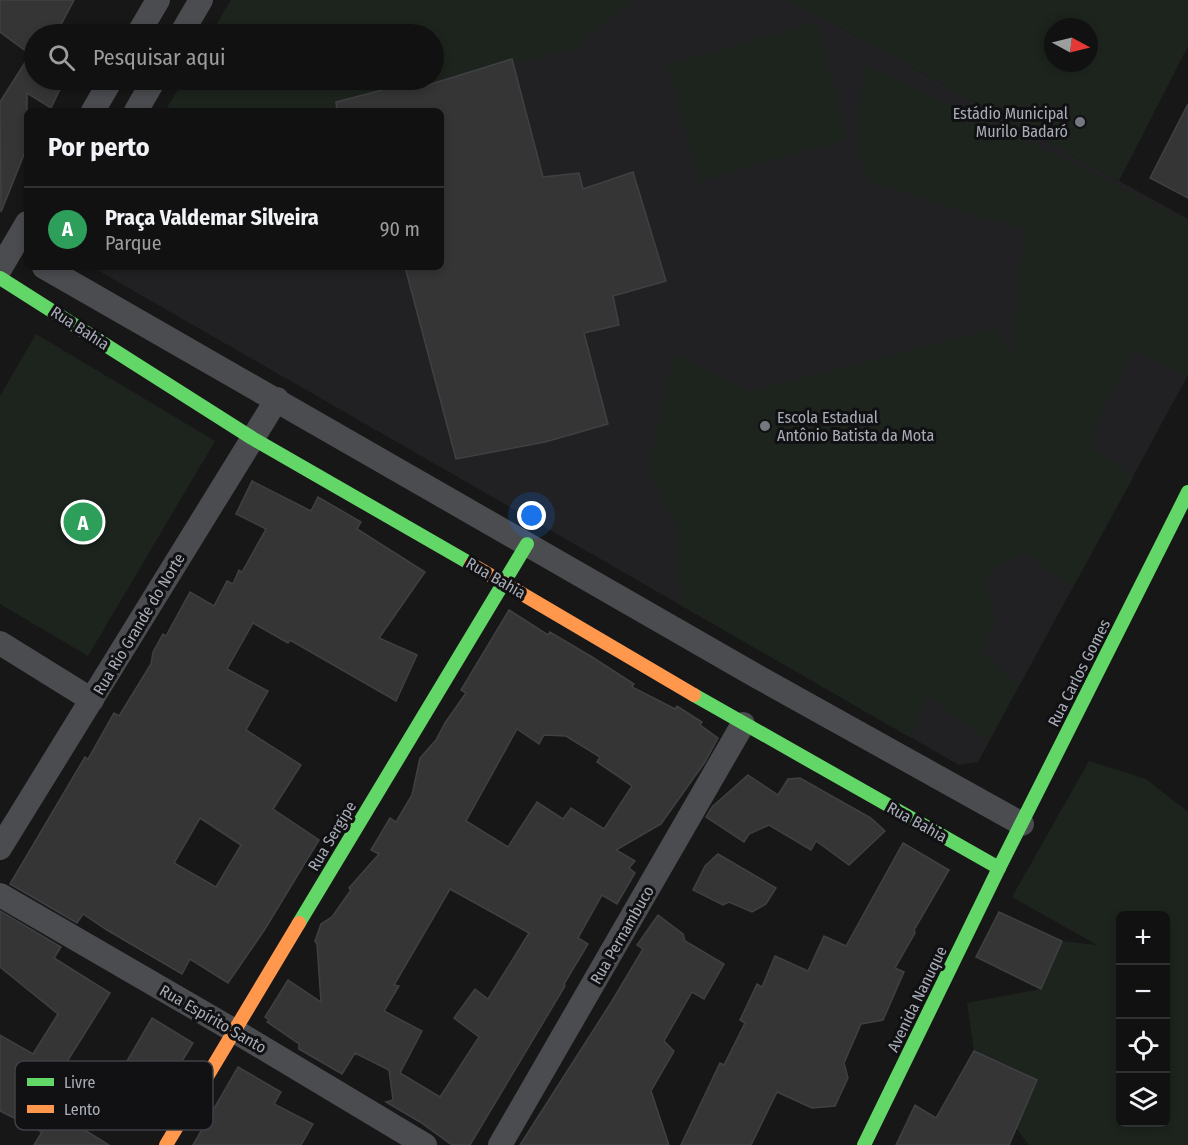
<!DOCTYPE html>
<html lang="pt">
<meta charset="utf-8">
<style>
:root{--surface:#111;--page:#1a1a1a;--text:#f1f3f6;--muted:#9c9d9f;--line:#303131;--accent:#ea580c}
body{margin:0;font-family:"Fira Sans Condensed",sans-serif;background:var(--page);color:var(--text)}
.controls{position:absolute;right:18px;bottom:18px;display:grid;overflow:hidden;border-radius:9px;box-shadow:0 3px 9px #0003}
.controls button{width:54px;height:54px;display:grid;place-items:center;padding:0;border:0;border-bottom:2px solid var(--line);background:var(--surface);color:var(--text);font:30px sans-serif}
.compass{position:absolute;left:1044px;top:18px;width:54px;height:54px;border-radius:50%;background:var(--surface);box-shadow:0 3px 9px #0003;rotate:97deg}
.you{position:absolute;left:532px;top:516px;width:21px;height:21px;margin:-15px;border:4px solid #fff;border-radius:50%;background:#1a73e8;box-shadow:0 0 0 9px #1a73e833}
.badge{display:grid;place-items:center;width:39px;height:39px;border-radius:50%;background:var(--accent);color:#fff;font-size:20px;font-weight:700}
.pin{position:absolute;translate:-50% -50%;border:3px solid #fff;box-shadow:0 2px 6px #0006}
.list{margin:0;padding:0;list-style:none}
h2{display:flex;justify-content:space-between;align-items:center;height:78px;margin:0;padding:0 24px;font-size:26px}
h2 small{font-size:20px;font-weight:400;color:var(--muted)}
.list li{display:grid;grid-template-columns:39px 1fr auto;gap:18px;align-items:center;box-sizing:border-box;height:84px;padding:0 24px;border-top:2px solid var(--line)}
.list b{display:block;font-size:22px;white-space:nowrap}
.list p{margin:0;font-size:20px;white-space:nowrap;color:var(--muted)}
.list em{font-size:20px;font-style:normal;color:var(--muted)}
.icon{flex:none;width:33px;height:33px;fill:none;stroke:currentColor;stroke-width:2;stroke-linecap:round;stroke-linejoin:round}
.map{position:relative;flex:none;width:1188px;height:1145px;overflow:hidden}
.search{position:absolute;background:var(--surface);box-shadow:0 3px 9px #0003;left:24px;top:24px;width:420px;height:66px;display:flex;align-items:center;gap:15px;box-sizing:border-box;padding:0 21px;border-radius:33px;color:var(--muted);font-size:22px}
.panel{position:absolute;background:var(--surface);box-shadow:0 3px 9px #0003;left:24px;top:108px;width:420px;height:162px;border-radius:9px}
.map>svg:first-child{display:block}
.built{fill:#212123}
.green{fill:#1d241e;fill-rule:evenodd}
.building{fill:#353536;stroke:#3f4043;stroke-width:1.5;fill-rule:evenodd}
.lines{fill:none;stroke-linecap:round;stroke-linejoin:round}
.street{stroke:#4b4c50;stroke-width:24}
.fast{stroke:#63d668;stroke-width:14}
.slow{stroke:#ff974d;stroke-width:14}
.poi-dot{fill:#757880;stroke:#111113;stroke-width:2}
.labels{text-anchor:middle;dominant-baseline:central;stroke-width:6;stroke-linejoin:round;paint-order:stroke}
.poi-label{font-size:16px;fill:#a8adb8;stroke:#111113;text-anchor:end}
.street-label{font-size:16px;fill:#a8adb8;stroke:#111113}
.key{fill:#111113;stroke:#3e4045;stroke-width:1.5}
.key-label{font-size:16px;fill:#a8adb8}
</style>
<div class="map">
<svg width="1188" height="1145" viewBox="0 0 1188 1145">
<rect width="100%" height="100%" fill="#171717"/>
<path class="built" d="M231,0H790L1188,219V375L978,762L959,765L92,267H441V111H165L184,80H434V34H211Z"/>
<g class="green">
<path d="M231,0H632L574,48L526,60L360,96L352,111H165L184,80H434V34H211Z"/>
<path d="M790,0H1188V46L1119,181ZM1053,27H1089V63H1053Z"/>
<path d="M817,22L847,139L699,181L668,65Z"/>
<path d="M863,64L988,122L1188,222V375L1187,377L1134,350L1097,421L1093,449L1134,476L1072,589L1025,553L985,575L995,623L982,652L1019,685L989,740L927,696L911,738L682,606L674,519L648,472L675,353L747,392L993,329L1012,355L1025,230L866,181L859,148Z"/>
<path d="M36,334L215,441L88,656L0,604V396Z"/>
<path d="M1089,761L1146,779L1188,812V1145H1029L1016,1128L1037,1080L974,1051L967,1003L1041,989L1062,941L1097,945L1012,897ZM1120,916H1166V1122H1120Z"/>
</g>
<g class="building">
<path d="M0,0H74L56,34H34V57L0,32Z"/>
<path d="M29,56L34,60V80H59L63,83L51,108L27,93V147L1,212L0,102Z"/>
<path d="M512,59L543,177L579,173L583,189L633,172L666,281L613,296L619,325L584,333L608,424L545,442L456,459L405,267H441V111H337L336,102L413,82L415,89Z"/>
<path d="M1188,104V198L1150,178Z"/>
<path d="M252,481L311,511L318,497L361,522L357,529L425,572L379,638L417,655L396,701L290,640L288,643L253,623L227,669L268,691L246,730L301,765L273,809L319,840L265,929L228,983L190,959L182,974L107,930L83,914L77,923L10,884L85,757L88,759L114,713L119,716L151,664L153,652L163,634L166,636L190,592L214,606L227,581L233,584L239,570L242,572L266,529L236,514ZM200,818L241,845L216,887L174,863Z"/>
<path d="M509,610L548,635L550,632L592,657L634,684L632,687L675,709L677,706L702,722L700,725L718,738L705,762L661,824L616,850L635,861L629,868L635,873L617,904L602,895L578,938L588,944L564,984L565,986L470,1145H452L420,1122L386,1102L393,1100L389,1070L355,1053L342,1074L299,1049V1044L267,1022L269,1020L265,1017L288,980L321,1002L317,944L315,941L321,924L332,917L351,890L349,888L379,854L371,850L390,818L396,822L412,795L420,758L436,740L445,723L466,693L461,690ZM517,729L539,744L544,735L566,736L600,757L597,762L632,786L604,829L571,808L563,819L537,802L508,847L466,821ZM450,889L529,933L488,999L475,989L454,1018L479,1037L440,1097L400,1073L422,1031L384,1011L399,986L394,985Z"/>
<path d="M748,775L778,795L788,779L800,778L871,818L885,831L849,865L816,841L811,850L769,825L749,834L744,842L706,817L712,807Z"/>
<path d="M903,843L949,870L914,930L915,933L895,968L904,972L883,1020L861,1024L844,1063L848,1078L835,1106L812,1108L777,1092L751,1145H681L720,1063L724,1065L745,1023L740,1020L757,984L762,987L775,956L808,971L824,936L846,946Z"/>
<path d="M718,854L776,888L766,904L752,912L729,902L723,905L693,890L705,866Z"/>
<path d="M0,911L61,947L54,958L110,993L63,1068L100,1091L78,1126L109,1145H34L42,1132L0,1111V1035L33,1054L58,1014L0,967Z"/>
<path d="M999,912L1062,941L1041,989L976,957Z"/>
<path d="M658,915L683,934L685,941L724,964L704,999L692,992L664,1041L674,1051L651,1091L669,1145H520L612,1001L643,949L637,945Z"/>
<path d="M152,1018L193,1043L153,1109L113,1085Z"/>
<path d="M974,1051L1037,1080L1009,1145H896L915,1105L936,1118Z"/>
<path d="M238,1067L281,1092L274,1104L313,1124L301,1145H193Z"/>
</g>
<g class="lines">
<g class="street">
<path d="M138,34L158,0"/>
<path d="M181,34L201,0"/>
<path d="M93,111L111,80"/>
<path d="M136,111L154,80"/>
<path d="M44,267L758,677L1022,824"/>
<path d="M0,269L27,223"/>
<path d="M0,643L92,700"/>
<path d="M0,848L277,399"/>
<path d="M0,895L233,1030L425,1145"/>
<path d="M500,1145L743,724"/>
</g>
<g class="fast">
<path d="M0,278L252,438L471,564"/>
<path d="M694,695L999,868"/>
<path d="M299,923L527,544"/>
<path d="M864,1145L999,868L1188,492"/>
</g>
<g class="slow">
<path d="M471,564L694,695"/>
<path d="M166,1145L299,923"/>
</g>
</g>
<g class="poi-dot">
<circle cx="1080" cy="122" r="6"/>
<circle cx="765" cy="426" r="6"/>
</g>
<g class="labels">
<g class="poi-label">
<text x="1068" y="113">Estádio Municipal<tspan x="1068" dy="18">Murilo Badaró</tspan></text>
<text x="777" y="417" text-anchor="start">Escola Estadual<tspan x="777" dy="18">Antônio Batista da Mota</tspan></text>
</g>
<g class="street-label">
<text transform="translate(80 328) rotate(33)">Rua Bahia</text>
<text transform="translate(496 578) rotate(30)">Rua Bahia</text>
<text transform="translate(139 624) rotate(-59)">Rua Rio Grande do Norte</text>
<text transform="translate(1079 673) rotate(-63)">Rua Carlos Gomes</text>
<text transform="translate(917 822) rotate(29)">Rua Bahia</text>
<text transform="translate(332 836) rotate(-59)">Rua Sergipe</text>
<text transform="translate(622 935) rotate(-60)">Rua Pernambuco</text>
<text transform="translate(917 999) rotate(-64)">Avenida Nanuque</text>
<text transform="translate(213 1019) rotate(30)">Rua Espírito Santo</text>
</g>
</g>
<rect x="15" y="1061" width="198" height="69" rx="9" class="key"/>
<rect x="27" y="1078" width="27" height="8" fill="#63d668"/>
<rect x="27" y="1105" width="27" height="8" fill="#ff974d"/>
<g class="key-label">
<text x="64" y="1088">Livre</text>
<text x="64" y="1115">Lento</text>
</g>
</svg>
<div class="controls">
<button>+</button>
<button>−</button>
<button><svg class="icon" aria-label="locate" viewBox="0 0 24 24"><circle cx="12" cy="12" r="6"/><path d="M12 2v4M12 18v4M2 12h4M18 12h4"/></svg></button>
<button><svg class="icon" aria-label="layers" viewBox="0 0 24 24"><path d="M12 4l9 5-9 5-9-5zM3 14l9 5 9-5"/></svg></button>
</div>
<svg class="compass" viewBox="-18 -18 36 36"><path d="M0-13l5 13h-10z" fill="#e53935"/><path d="M0 13l5-13h-10z" fill="#9c9d9f"/></svg>
<div class="you"></div>
<div class="pin badge" style="left:83px;top:522px;background:#2e9e5b">A</div>
<div class="search"><svg class="icon" aria-label="search" viewBox="0 0 24 24"><circle cx="10" cy="10" r="6"/><path d="M15 15l6 6"/></svg>Pesquisar aqui</div>
<section class="panel">
<h2>Por perto<small></small></h2>
<ul class="list">
<li><span class="badge" style="background:#2e9e5b">A</span><div><b>Praça Valdemar Silveira</b><p>Parque</p></div><em>90 m</em></li>
</ul>
</section>
</div>
